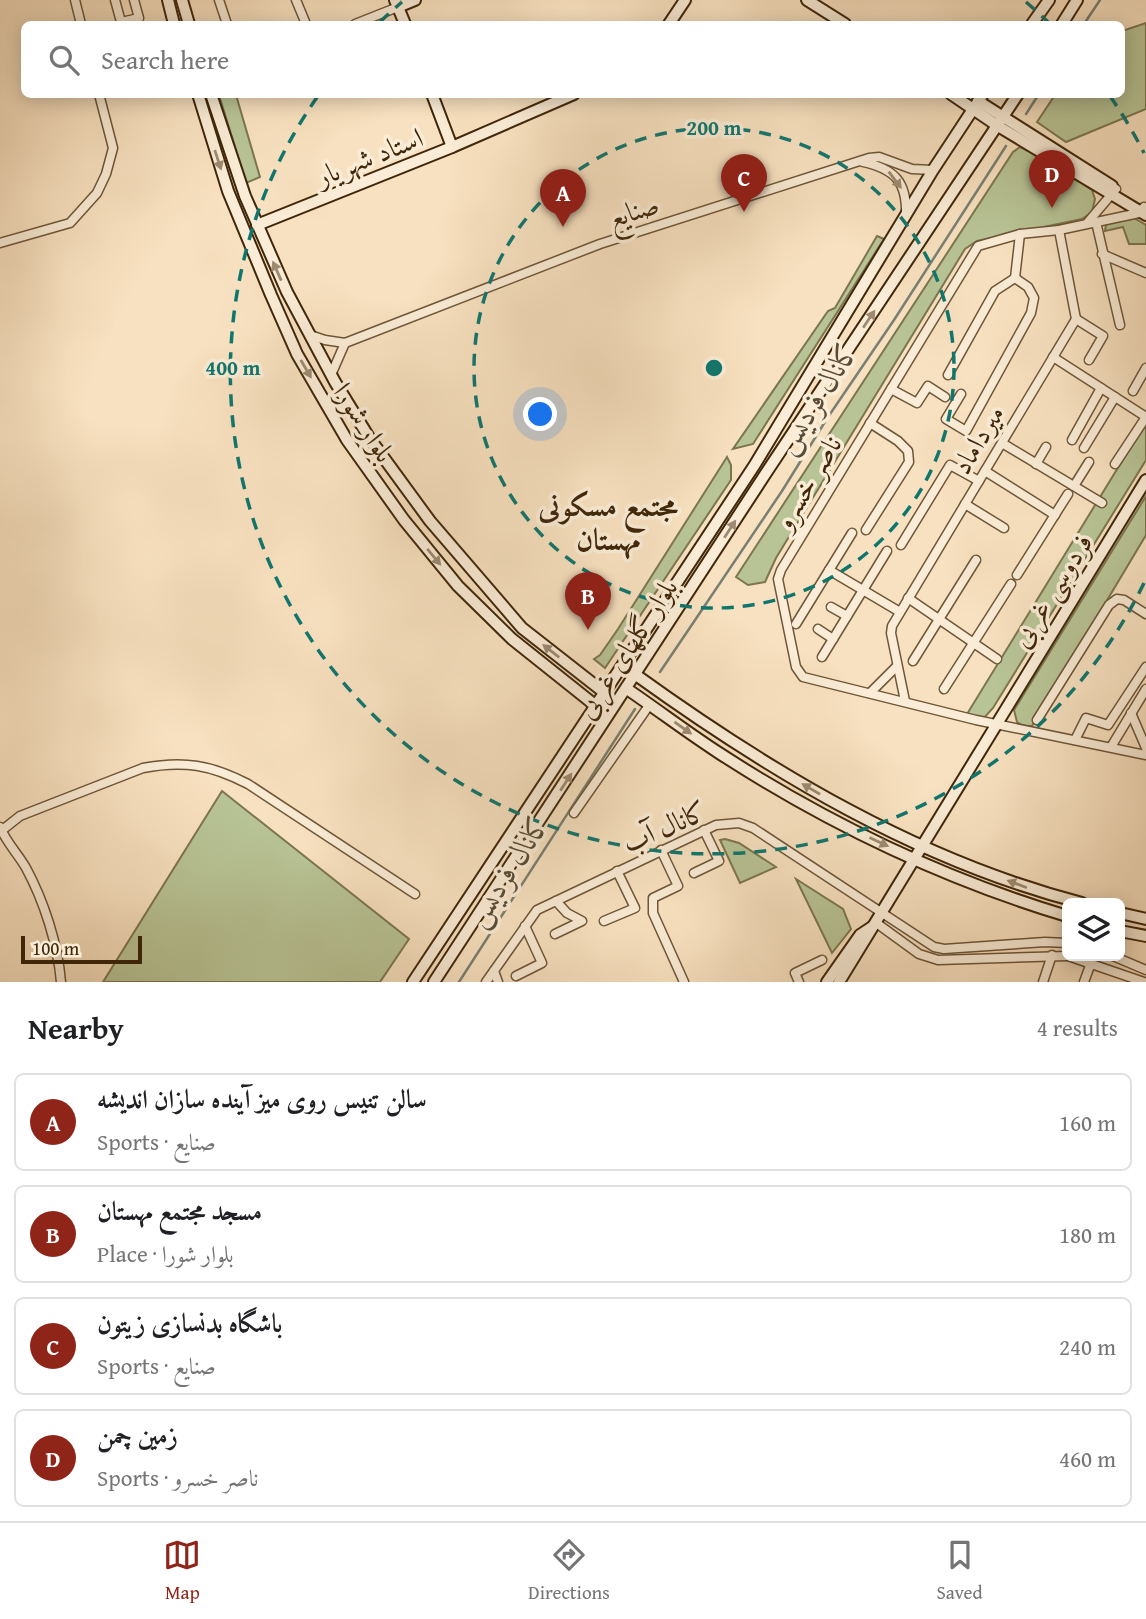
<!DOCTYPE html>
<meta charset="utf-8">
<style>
:root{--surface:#fff;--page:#f6f6f6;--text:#202124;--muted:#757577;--line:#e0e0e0;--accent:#8f2418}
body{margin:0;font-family:"Gentium Book Plus",Amiri,serif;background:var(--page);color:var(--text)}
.controls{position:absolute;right:21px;bottom:21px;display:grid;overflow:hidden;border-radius:10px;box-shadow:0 4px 18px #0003}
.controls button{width:63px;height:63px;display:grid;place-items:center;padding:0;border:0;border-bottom:2px solid var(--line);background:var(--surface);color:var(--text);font:35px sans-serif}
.scale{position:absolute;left:21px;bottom:18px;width:121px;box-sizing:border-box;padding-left:7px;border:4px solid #40270a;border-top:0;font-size:19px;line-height:24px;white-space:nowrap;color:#40270a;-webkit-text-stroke:5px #faecd6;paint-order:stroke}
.you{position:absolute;left:541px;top:415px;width:24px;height:24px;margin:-18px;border:5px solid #fff;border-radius:50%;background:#1a73e8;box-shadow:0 0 0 10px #1a73e833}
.badge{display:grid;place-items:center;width:46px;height:46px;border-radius:50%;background:var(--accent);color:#fff;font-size:23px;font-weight:700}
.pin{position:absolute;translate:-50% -58px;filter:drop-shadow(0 2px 4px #0008)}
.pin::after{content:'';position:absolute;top:37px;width:24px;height:21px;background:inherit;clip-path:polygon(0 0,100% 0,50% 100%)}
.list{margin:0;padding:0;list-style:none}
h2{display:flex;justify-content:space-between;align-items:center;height:91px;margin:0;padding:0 28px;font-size:30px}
h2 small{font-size:23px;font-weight:400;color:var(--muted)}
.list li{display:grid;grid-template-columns:46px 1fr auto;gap:21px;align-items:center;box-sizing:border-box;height:98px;margin:0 14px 14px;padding:0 14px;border:2px solid var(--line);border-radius:10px}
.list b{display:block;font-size:26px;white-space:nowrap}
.list p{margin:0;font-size:23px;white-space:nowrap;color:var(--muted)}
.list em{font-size:23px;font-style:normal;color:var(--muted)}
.icon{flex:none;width:38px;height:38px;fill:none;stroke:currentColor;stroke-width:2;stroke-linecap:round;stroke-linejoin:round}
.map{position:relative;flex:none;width:1146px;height:982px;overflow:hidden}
.search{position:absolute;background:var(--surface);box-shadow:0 4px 18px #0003;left:21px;right:21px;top:21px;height:77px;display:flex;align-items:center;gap:18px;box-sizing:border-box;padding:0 24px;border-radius:10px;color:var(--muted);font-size:26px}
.sheet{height:539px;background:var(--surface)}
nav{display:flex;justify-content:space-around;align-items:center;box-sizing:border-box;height:98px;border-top:2px solid var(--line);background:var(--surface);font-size:19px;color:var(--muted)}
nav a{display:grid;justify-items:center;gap:4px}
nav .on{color:var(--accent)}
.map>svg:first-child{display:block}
.green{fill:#b8c496;stroke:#7c7650;stroke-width:2}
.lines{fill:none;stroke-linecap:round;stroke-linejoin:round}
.stream{stroke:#798073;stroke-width:2.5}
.street-casing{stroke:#6e5638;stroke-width:11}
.secondary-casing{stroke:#40270a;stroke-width:14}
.street{stroke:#faecd6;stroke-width:8}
.secondary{stroke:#faecd6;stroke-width:10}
.oneway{fill:#9d8a70}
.ring{fill:none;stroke:#0f766e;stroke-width:3.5;stroke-dasharray:12 9}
.labels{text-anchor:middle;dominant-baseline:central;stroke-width:7;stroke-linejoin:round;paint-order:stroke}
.street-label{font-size:28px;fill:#40270a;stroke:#faecd6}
.water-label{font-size:30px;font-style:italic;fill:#584c36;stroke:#faecd6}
.neighbourhood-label{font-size:30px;font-weight:bold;fill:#40270a;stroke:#faecd6}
.centre{fill:#0f766e;stroke:#faecd6;stroke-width:3.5}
.ring-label{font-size:21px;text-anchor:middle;font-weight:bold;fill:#0f766e;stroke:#faecd6;stroke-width:7;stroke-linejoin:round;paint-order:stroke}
</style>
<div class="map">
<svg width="1146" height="982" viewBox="0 0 1146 982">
<rect width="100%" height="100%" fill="#f8e1c0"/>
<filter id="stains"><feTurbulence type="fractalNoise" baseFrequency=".00286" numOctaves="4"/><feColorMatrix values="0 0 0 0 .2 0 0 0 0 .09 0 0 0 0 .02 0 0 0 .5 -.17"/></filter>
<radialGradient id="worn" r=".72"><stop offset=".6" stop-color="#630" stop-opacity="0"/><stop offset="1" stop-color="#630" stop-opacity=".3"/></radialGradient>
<g class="green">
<path d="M1146,23V109L1066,142L1037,122L1055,95L1122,94V31Z"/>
<path d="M219,95H236L260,177L246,183Z"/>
<path d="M1020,147L1043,158L1092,190L1095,199L1092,212L1082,219L977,241L965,249L776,558L765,582L748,585L736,577L1013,152Z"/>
<path d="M1134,218L1146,225V244H1129L1123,227L1105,231L1106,224Z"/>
<path d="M877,236L884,239L753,444L733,449L828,311L835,308Z"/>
<path d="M1146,422V460L993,708L984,718L967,714Z"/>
<path d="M727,457L731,465V480L605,668L594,659L600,655L618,629Z"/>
<path d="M1146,496V535L1032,726H1023L1017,722L1014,710Z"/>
<path d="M222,791L409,939L380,982H103Z"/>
<path d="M725,839L739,843L776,867L740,883L720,840Z"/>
<path d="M796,879L843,909L851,929L832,953Z"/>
</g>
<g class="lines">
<g class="stream">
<path d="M1084,24L1100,0"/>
<path d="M1026,114L1039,94"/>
<path d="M660,672L782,491L828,417L894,320L1006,146"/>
<path d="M459,982L635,709"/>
</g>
<g class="street-casing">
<g id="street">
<path d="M75,0L81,24"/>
<path d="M115,0L121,22L139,18L134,0"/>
<path d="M219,0L227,24"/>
<path d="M296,0L306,24"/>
<path d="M355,24L398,7"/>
<path d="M863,162C895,169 907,182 906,215"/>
<path d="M1144,207L1139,213L1059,230L1020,234L978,246L781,570L778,579L796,667L803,677L976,720L1146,755"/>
<path d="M1088,222L1116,189"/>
<path d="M1096,222L1120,325"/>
<path d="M0,243L70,223L97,193L106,174L113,148L99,94"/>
<path d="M1102,254L1146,273"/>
<path d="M1076,319L1103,336L1089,360"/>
<path d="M310,335L325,340L345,343L600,244L869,158L879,157L912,169L933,170"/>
<path d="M1053,357L1146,417"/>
<path d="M331,375L345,343"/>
<path d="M948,375L995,291L1015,278L1020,234"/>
<path d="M891,389L917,403L928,386L945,397"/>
<path d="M1133,391L1146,368"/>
<path d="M961,394L946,419L966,431L1031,313L1034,298L1028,287L1015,278"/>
<path d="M1072,440L1101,388"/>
<path d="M1002,443L1102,503"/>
<path d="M1084,448L1115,397"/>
<path d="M1036,464L1046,447"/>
<path d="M1115,464L1146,417"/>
<path d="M985,471L1055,515"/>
<path d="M1074,486L1089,462"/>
<path d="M965,504L1004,528"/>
<path d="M866,530L909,462L908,451L898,441L870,423"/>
<path d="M901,545L950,465L979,481"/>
<path d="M829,570L900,612"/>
<path d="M1017,575L1068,494"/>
<path d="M908,598L997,659"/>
<path d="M831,607L847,616"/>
<path d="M796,624L852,533"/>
<path d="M818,629L833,639"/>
<path d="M822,657L887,551"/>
<path d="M913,661L976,560"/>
<path d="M944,689L1011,584"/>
<path d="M870,693L897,666"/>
<path d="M905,701L891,633L892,626L1076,319L1059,230"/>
<path d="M1131,713L1146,748"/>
<path d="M1037,720L1109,605L1117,599L1124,600L1146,614"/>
<path d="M1075,740L1086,718L1108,725L1146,667"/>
<path d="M1111,747L1146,689"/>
<path d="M574,813L650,704"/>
<path d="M0,827C6,842 18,854 26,868C44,901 58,945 61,982"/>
<path d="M1,831L20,816L143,768C184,760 211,765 248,784L415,894"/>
<path d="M661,850L678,886L653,898V913L684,982"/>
<path d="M694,873L719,861L704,830"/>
<path d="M604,921L635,908L617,871"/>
<path d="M875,922L919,954L938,960L1067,956"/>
<path d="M555,934L582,921L567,913L556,901"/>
<path d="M1068,956L1144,982"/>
<path d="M1113,956L1146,970"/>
<path d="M494,971L498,982"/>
<path d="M516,976L542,963L525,926"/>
<path d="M486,982L537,910L716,825L739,823L753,828L934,947L944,949L1045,942L1067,943"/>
<path d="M799,982L795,973L822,960"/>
<path d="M1043,982L1052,955"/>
<path d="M1084,982L1091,963"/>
</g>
</g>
<g class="secondary-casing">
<g id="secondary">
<path d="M168,0L174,24"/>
<path d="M182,0L189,24"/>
<path d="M395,0L405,24"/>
<path d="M807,0L845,24"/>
<path d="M398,7L415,0"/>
<path d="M669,24L685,0"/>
<path d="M1032,24L1049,0"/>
<path d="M1062,24L1077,0"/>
<path d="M198,94L228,191L271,295L297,354L347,440L404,520L458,586L512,639L596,706"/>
<path d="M211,94L245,196L287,292L335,382L370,439L430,521L522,628L605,693"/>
<path d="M432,94L452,147"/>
<path d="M951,94L998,126L1146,215"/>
<path d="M978,101L1112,186"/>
<path d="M257,225L452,147L574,94"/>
<path d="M636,675C772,773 919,861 1082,903"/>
<path d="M627,689C658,710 688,733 719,753C827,823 944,879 1067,916"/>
<path d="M1120,913L1146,919"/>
<path d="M1120,931L1146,936"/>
<path d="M413,982L754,466L933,170L983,94"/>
<path d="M434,982L766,473L1018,94"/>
<path d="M827,982L860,935L872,927"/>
<path d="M839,982L1146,480"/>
</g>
</g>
<use href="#street" class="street"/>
<use href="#secondary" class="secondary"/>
</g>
<defs><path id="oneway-solid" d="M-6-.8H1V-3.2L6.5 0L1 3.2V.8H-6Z" transform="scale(1.75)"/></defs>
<g class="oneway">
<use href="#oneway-solid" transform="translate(218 160) rotate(72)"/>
<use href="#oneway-solid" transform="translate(895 180) rotate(53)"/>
<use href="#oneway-solid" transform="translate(277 271) rotate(-114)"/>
<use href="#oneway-solid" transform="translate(869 319) rotate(-56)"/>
<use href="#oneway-solid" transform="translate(306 369) rotate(60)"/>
<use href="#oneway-solid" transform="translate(730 529) rotate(-57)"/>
<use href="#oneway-solid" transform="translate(434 557) rotate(50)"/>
<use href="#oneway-solid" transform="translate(551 651) rotate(-142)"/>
<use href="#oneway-solid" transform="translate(683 728) rotate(35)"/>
<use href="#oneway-solid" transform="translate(566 782) rotate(-57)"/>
<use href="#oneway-solid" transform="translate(811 789) rotate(-150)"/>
<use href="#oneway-solid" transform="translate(879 842) rotate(25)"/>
<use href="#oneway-solid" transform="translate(1017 884) rotate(-159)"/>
</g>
<g class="ring">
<circle cx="714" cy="368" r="240"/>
<path d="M1144 583A481 481 0 1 1 318 96M380 22A481 481 0 0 1 402 2M1026 2A481 481 0 0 1 1048 22M1110 96A481 481 0 0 1 1144 153"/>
</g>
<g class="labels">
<g class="street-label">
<text transform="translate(369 156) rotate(-22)">استاد شهریار</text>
<text transform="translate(633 210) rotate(-18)">صنایع</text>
<text transform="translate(365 422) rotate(57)">بلوار شورا</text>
<text transform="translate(977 439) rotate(-59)">میرداماد</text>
<text transform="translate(807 482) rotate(-59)">ناصر خسرو</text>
<text transform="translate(1051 590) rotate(-58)">فردوسی غربی</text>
<text transform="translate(626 648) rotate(-57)">بلوار گلهای غربی</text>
<text transform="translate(664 826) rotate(-23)">کانال آب</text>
</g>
<g class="water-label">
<text transform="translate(816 397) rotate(-57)">کانال فردیس</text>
<text transform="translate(507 870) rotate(-57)">کانال فردیس</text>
</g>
<g class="neighbourhood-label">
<text x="608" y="505">مجتمع مسکونی<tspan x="608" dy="34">مهستان</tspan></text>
</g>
</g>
<circle cx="714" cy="368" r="10" class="centre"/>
<g class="ring-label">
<text x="714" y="135">200 m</text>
<text x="233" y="375">400 m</text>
</g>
<rect width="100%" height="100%" filter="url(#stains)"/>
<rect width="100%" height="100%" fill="url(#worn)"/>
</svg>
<div class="controls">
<button><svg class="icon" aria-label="layers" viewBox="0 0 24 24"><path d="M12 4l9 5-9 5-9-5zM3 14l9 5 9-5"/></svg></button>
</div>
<div class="scale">100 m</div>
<div class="you"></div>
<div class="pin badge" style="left:563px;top:227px">A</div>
<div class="pin badge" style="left:588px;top:630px">B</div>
<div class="pin badge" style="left:744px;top:212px">C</div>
<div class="pin badge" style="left:1052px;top:208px">D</div>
<div class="search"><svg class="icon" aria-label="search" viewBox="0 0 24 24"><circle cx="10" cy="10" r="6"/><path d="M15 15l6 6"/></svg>Search here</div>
</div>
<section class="sheet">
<h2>Nearby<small>4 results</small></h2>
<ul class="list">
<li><span class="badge">A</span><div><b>سالن تنیس روی میز آینده سازان اندیشه</b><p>Sports · صنایع</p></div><em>160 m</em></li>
<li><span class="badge">B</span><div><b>مسجد مجتمع مهستان</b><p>Place · بلوار شورا</p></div><em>180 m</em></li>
<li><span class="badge">C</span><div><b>باشگاه بدنسازی زیتون</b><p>Sports · صنایع</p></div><em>240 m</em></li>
<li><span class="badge">D</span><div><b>زمین چمن</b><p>Sports · ناصر خسرو</p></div><em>460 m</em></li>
</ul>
</section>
<nav>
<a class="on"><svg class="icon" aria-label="map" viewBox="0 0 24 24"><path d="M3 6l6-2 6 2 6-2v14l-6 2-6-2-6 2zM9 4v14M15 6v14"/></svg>Map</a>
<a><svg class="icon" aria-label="directions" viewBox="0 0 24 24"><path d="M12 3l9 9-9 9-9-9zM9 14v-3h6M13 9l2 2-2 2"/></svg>Directions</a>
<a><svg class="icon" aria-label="saved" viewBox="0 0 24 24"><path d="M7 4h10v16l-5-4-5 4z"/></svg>Saved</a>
</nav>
